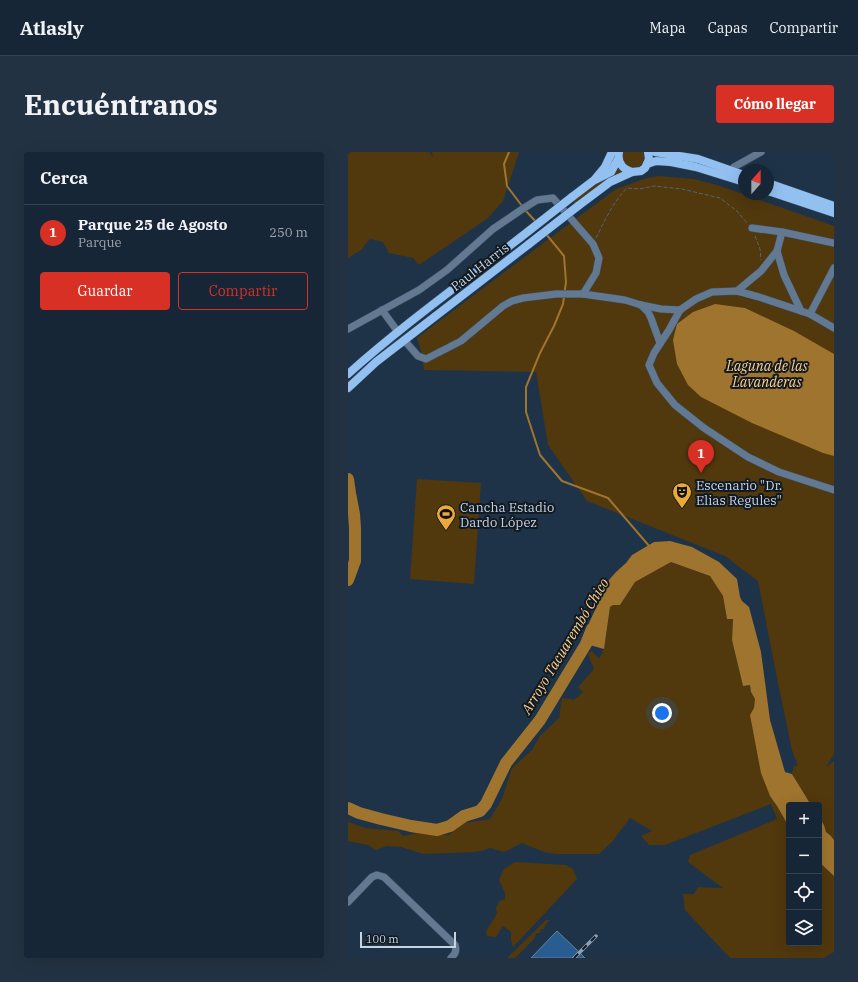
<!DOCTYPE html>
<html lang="es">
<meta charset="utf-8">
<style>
:root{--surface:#162636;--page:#233242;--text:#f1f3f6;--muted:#9ea5ad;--line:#354351;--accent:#d93025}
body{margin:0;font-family:"IBM Plex Serif",serif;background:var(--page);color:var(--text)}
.controls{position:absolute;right:12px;bottom:12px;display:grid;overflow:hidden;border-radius:4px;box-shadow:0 4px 16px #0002}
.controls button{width:36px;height:36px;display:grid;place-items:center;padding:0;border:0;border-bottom:1px solid var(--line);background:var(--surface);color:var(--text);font:20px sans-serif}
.compass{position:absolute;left:390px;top:12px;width:36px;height:36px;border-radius:50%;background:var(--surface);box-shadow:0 4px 16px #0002;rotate:21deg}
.scale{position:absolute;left:12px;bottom:10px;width:96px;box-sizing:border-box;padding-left:4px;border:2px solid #c7d3e1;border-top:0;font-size:11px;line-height:14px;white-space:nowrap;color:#c7d3e1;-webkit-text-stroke:3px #111a23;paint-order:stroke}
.you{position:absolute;left:314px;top:561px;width:14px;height:14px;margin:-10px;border:3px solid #fff;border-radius:50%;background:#1a73e8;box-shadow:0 0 0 6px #1a73e833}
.badge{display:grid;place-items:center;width:26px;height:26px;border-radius:50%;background:var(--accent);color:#fff;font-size:13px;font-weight:700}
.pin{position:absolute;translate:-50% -33px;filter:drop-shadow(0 1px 2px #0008)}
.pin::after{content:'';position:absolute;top:21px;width:14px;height:12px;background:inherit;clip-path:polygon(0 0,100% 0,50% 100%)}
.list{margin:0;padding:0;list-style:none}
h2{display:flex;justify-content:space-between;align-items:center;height:52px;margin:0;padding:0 16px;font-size:17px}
h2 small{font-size:13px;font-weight:400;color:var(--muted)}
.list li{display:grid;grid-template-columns:26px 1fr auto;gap:12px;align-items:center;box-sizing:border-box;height:56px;padding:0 16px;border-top:1px solid var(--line)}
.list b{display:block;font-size:15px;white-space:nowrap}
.list p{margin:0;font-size:13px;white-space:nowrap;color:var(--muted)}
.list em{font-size:13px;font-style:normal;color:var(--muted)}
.actions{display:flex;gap:8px;padding:12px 16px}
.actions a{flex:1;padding:9px 0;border:1px solid var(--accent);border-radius:4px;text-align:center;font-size:14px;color:var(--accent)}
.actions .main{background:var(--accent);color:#fff}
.icon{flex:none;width:22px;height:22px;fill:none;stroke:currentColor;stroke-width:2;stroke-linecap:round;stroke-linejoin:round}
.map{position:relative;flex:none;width:486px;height:806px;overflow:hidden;border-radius:4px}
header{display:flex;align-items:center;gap:24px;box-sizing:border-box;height:56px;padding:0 20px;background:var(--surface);border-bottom:1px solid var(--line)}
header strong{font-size:19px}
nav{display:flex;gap:22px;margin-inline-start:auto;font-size:14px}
.intro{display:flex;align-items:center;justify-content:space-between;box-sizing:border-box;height:96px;padding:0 24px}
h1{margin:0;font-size:28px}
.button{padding:10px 18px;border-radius:4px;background:var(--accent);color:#fff;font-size:14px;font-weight:700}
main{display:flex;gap:24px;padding:0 24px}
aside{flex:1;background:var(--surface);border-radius:4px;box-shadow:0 4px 16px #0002}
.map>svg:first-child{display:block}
.green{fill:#51380d}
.water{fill:#9e742e}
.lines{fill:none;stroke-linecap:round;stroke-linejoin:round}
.stream{stroke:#9e742e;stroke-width:2}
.river{stroke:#9e742e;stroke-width:12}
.building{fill:#295d91;stroke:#6a819a}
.minor-casing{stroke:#3c5064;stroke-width:8}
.major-casing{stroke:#3c5064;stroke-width:9}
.path{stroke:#546679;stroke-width:1;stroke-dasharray:4 2;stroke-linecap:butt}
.minor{stroke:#637991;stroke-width:7}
.major{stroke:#92c0f1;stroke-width:8}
.rail-casing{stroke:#91a0b0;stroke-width:3.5}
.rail{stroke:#111a23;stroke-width:2;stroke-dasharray:6;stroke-linecap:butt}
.major-bridge-casing{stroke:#3c5064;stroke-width:9;stroke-linecap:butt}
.major-bridge{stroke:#92c0f1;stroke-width:8}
.labels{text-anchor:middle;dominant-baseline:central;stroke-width:4;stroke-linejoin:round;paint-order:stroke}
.street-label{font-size:13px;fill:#c7d3e1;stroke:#111a23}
.poi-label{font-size:13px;fill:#c7d3e1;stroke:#111a23;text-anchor:start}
.water-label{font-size:14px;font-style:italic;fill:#ffcf87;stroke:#111a23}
</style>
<header>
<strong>Atlasly</strong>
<nav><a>Mapa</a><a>Capas</a><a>Compartir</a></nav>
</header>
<div class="intro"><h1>Encuéntranos</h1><a class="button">Cómo llegar</a></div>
<main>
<aside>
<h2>Cerca<small></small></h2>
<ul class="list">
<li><span class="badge">1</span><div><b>Parque 25 de Agosto</b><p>Parque</p></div><em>250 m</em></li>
</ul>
<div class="actions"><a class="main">Guardar</a><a>Compartir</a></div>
</aside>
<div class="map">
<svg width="486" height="806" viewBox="0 0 486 806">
<rect width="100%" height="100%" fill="#1e3348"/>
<g class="green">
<path d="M0,0H81L85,5L84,0H171L155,49L140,66L71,113L65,106L41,101L35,90L22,87L13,98L0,106Z"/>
<path d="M275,0H295C302,21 269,21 275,0Z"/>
<path d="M271,16L277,20L227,51V50L224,52L227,49L226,48L247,32L268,20Z"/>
<path d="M311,24L346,27L372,34L486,74V602L478,615L486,609V688L483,684L478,680L476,673L471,665V653H463L444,622L446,614H450L444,598L430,531L410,429L377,404L239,349L200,293L188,220L76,218L73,199L69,186L131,139L268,37L299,26Z"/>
<path d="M69,327L133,331L126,432L62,427Z"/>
<path d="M323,410L362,424L375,444L379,467H385L384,488L395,534L402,533L403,540L407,547L406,556L422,644L429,654L441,675V791H471V710L486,724V800L476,806H382L337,758L335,742H346L350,735L375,736L340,710L342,703L429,667L423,652L317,693H301L293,684L304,679L282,666L264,690L251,702H207L196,700L174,691L156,700L142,696L137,698L126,700L75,702L53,695L39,694L28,698L20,693L0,689V670L17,676L50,679L55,684L70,681L101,683L116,671L142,667L154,647L164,616L184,598L192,584L211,566L214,546L222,547L226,548L235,540L230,535L246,517L240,502L244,499L251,507L256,497L262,455L265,453H272L287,430Z"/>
<path d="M167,710L218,713L225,717L229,727L165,795L163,788V780L155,774L148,785L139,784L138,779L145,768L149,761L148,755L152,749L157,747V741L151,728L156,717Z"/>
<path d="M198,768H202L198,772L196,777H193L192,781H188L187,786L167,806H159Z"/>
</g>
<g class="water">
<path d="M367,152L397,156L446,179L486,202V304L475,301L404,271L353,245L340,233L329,212L325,188L329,172L345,160Z"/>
<path d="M322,389L344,395L371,410L389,427L392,445L394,449L401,455L413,500L422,568L437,620L444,622L463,653H441V675L429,654L422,644L413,621L402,563L406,556L407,547L403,540L402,533L395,534L384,488L385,467H379L375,444L362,424L323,410L287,430L272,453H265L262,455L256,497L238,492L235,484L261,428L268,420L278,411L284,403L306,390Z"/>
<path d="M471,665L476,673L478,680L483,684L486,688V724L471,710Z"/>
</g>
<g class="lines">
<g class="stream">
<path d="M161,0L156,12L159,34L174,54"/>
<path d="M177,58L189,71"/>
<path d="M198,82L216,104L218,130L215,152L206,174L192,201L178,235V260L192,303L214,329L260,346L302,395"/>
</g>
<g class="river">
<path d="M0,327L2,341L6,362L7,376V409L0,428"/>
<path d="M0,656L11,661L33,667L63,674L89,678L102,674L116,664L132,659L138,652L158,611L192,568L238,492L244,477"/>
</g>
</g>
<path class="building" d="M209,779L232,801L237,806H183Z"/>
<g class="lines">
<g class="minor-casing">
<g id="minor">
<path d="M382,22L386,15L413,0"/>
<path d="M404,76L434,80L486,91"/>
<path d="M434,80L429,99L436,123L453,159"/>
<path d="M389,139L413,119L429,99"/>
<path d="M293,153L300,160L303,166L312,191"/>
<path d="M34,158L50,180"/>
<path d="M462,162L486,116"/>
<path d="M486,176L462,162L411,145L389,139L364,140L348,147L332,158L321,178L306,201L301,213L309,231L327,253L356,276L400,305L431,320L486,338"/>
<path d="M0,177L71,138L99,118L145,77L176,56L189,48L205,46L245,92L251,106L248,121L235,142"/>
<path d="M56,188L70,204L78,207L113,189L155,154L164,149L175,146L208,142H235L277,148L293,153L313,157L332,158"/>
<path d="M0,750L24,725L29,723L36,725L107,793C109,799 107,802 103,806"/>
</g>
</g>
<g class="major-casing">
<g id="major">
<path d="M271,0C269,10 274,17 284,20"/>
<path d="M307,0L350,7L396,23"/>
<path d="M299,12L301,7L300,0"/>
<path d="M247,27L257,15L264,0"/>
<path d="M420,31L486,54"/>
<path d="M420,39L486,61"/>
<path d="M224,45L245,29L263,20L270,7"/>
<path d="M230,54L262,30L284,20L293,19L297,16L299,12L308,9L323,10L348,15L396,30"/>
<path d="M0,222C55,173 115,130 173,85"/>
<path d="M0,236L28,210L181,92"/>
</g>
</g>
<g class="path">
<path d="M407,84L412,97L413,108"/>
<path d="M248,86C257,68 265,50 279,36L291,37L306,34L334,37L372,46L389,59L399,71"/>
</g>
<use href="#minor" class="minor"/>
<use href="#major" class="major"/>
<g class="rail-casing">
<path id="rail" d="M226,806L248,784"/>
</g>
<use href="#rail" class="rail"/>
<g class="major-bridge-casing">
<g id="major-bridge">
<path d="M173,85L224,45"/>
<path d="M181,92L230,54"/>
</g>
</g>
<use href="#major-bridge" class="major-bridge"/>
</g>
<defs>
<g id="theatre-pin" transform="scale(1)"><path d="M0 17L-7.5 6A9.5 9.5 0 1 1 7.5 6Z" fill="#eba939" stroke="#111a23"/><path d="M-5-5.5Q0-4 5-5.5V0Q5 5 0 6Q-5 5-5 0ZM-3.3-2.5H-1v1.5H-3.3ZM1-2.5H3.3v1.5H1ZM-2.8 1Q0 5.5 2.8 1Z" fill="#111"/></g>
<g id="stadium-pin" transform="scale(1)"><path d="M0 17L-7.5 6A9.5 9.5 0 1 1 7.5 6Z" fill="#eba939" stroke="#111a23"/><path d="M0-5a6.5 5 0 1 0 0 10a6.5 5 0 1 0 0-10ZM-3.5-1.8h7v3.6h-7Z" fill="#111"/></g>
</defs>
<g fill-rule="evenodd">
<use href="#theatre-pin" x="334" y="340"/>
<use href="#stadium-pin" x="98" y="362"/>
</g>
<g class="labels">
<g class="street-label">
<text transform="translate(132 115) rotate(-38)">Paul Harris</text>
</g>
<g class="poi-label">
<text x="348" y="333">Escenario "Dr.<tspan x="348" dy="15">Elias Regules"</tspan></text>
<text x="112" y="355">Cancha Estadio<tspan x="112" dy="15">Dardo López</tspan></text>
</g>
<g class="water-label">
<text x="419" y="214">Laguna de las<tspan x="419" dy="16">Lavanderas</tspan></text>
<text transform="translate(217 494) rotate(-59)">Arroyo Tacuarembó Chico</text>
</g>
</g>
</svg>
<div class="controls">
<button>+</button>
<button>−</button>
<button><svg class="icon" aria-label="locate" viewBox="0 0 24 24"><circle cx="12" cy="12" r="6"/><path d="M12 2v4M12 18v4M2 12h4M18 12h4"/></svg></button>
<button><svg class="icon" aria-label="layers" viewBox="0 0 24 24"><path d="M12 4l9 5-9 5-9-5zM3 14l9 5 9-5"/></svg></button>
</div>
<svg class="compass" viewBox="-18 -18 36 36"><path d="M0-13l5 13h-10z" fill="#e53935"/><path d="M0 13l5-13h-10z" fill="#9ea5ad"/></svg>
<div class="scale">100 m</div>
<div class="you"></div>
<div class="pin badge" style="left:353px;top:321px">1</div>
</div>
</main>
